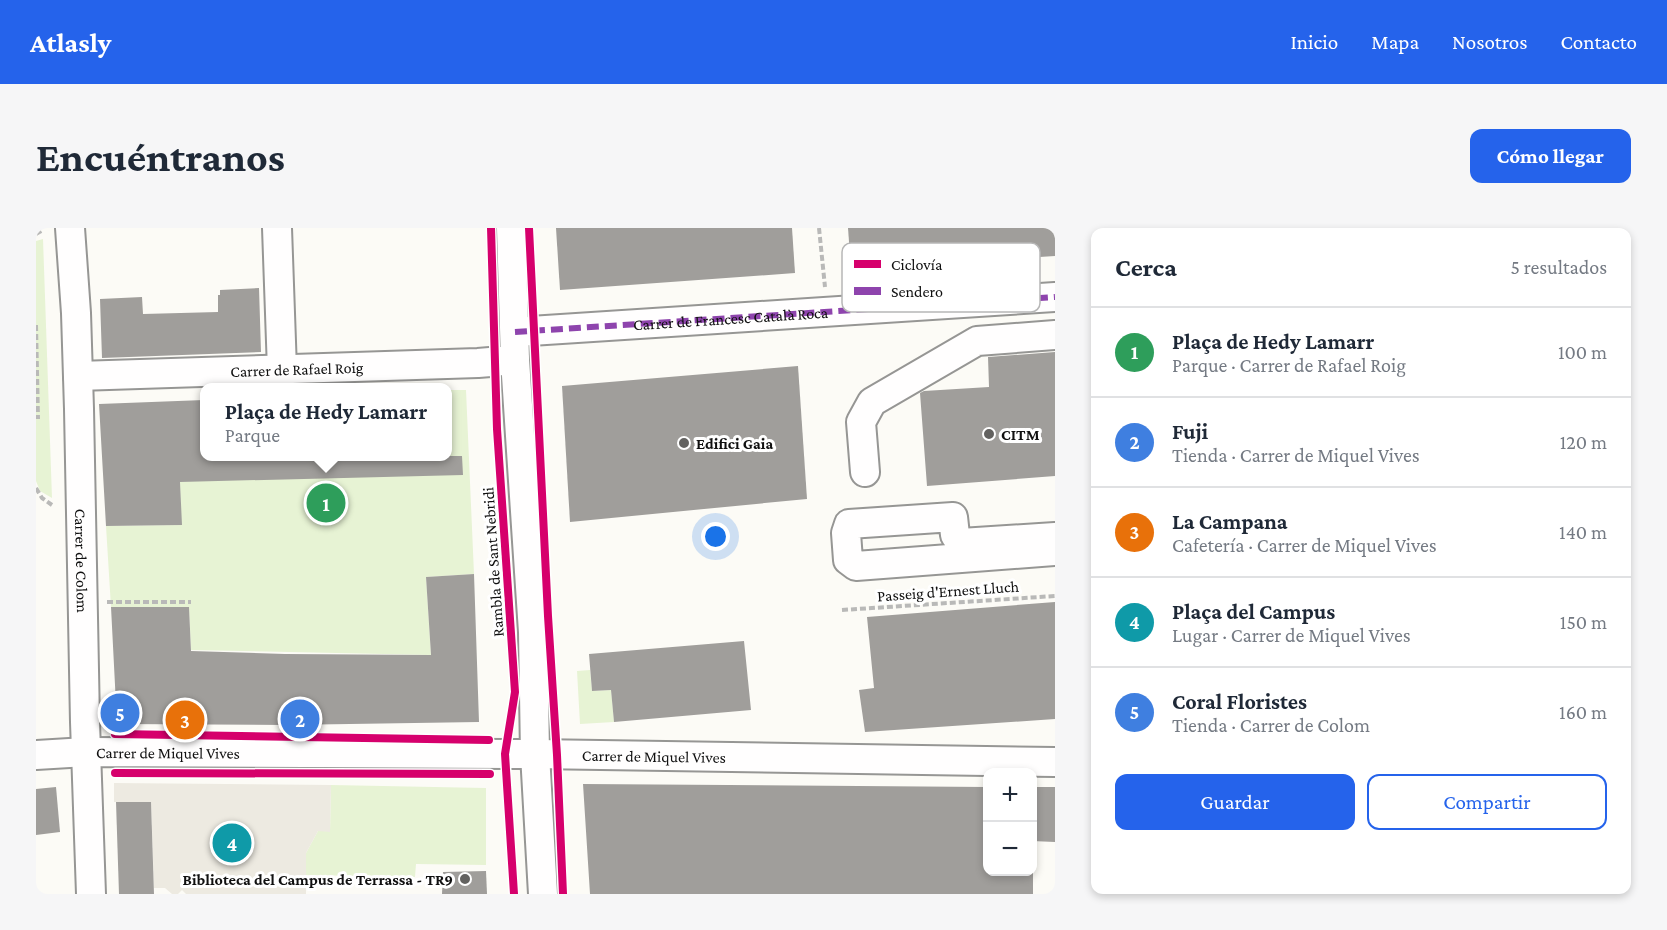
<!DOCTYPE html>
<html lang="es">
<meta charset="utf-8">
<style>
:root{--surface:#fff;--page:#f6f6f7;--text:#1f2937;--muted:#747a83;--line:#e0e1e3;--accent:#2563eb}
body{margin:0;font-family:"Crimson Pro",serif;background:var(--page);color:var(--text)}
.controls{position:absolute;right:18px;bottom:18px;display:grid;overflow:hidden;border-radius:12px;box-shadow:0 3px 9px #0003}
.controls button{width:54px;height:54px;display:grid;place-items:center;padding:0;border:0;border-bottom:2px solid var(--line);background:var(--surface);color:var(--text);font:30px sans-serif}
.you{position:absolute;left:680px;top:309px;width:21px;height:21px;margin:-15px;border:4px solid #fff;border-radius:50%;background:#1a73e8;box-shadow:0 0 0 9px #1a73e833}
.badge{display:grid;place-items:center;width:39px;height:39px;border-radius:50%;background:var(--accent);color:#fff;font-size:20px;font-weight:700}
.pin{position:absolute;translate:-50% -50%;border:3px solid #fff;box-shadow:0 2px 6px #0006}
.popup{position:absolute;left:164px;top:155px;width:252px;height:78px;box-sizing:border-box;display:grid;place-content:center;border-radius:12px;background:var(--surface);filter:drop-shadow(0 2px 4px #0005);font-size:20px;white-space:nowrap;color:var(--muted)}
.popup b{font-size:22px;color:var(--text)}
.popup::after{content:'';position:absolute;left:50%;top:100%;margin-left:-12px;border:12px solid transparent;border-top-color:var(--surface)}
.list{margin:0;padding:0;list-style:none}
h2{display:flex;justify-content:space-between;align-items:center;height:78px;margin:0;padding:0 24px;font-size:26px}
h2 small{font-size:20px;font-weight:400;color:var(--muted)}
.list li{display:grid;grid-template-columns:39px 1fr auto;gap:18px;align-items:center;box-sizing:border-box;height:90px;padding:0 24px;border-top:2px solid var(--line)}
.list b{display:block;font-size:22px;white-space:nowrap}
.list p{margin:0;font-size:20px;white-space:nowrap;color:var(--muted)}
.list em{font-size:20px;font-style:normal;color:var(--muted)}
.actions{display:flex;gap:12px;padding:18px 24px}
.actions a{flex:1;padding:14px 0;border:2px solid var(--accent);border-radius:12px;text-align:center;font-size:21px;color:var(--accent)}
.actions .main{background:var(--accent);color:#fff}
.map{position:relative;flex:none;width:1019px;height:666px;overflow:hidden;border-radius:12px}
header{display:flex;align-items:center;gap:36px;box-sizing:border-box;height:84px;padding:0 30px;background:var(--accent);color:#fff}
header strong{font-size:28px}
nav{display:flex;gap:33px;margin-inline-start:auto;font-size:21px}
.intro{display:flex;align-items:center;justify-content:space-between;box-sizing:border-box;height:144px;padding:0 36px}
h1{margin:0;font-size:42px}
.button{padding:15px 27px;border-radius:12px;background:var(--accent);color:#fff;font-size:21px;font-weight:700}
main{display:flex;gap:36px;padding:0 36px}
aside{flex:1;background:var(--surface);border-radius:12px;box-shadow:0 3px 9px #0003}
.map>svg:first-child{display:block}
.green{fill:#e7f3d4}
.plaza{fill:#edeae1}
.building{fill:#a09e9b}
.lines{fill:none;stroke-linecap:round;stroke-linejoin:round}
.minor-casing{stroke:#969694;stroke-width:32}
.path{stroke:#b9b9b8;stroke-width:4;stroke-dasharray:6 3;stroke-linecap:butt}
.minor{stroke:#fffefe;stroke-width:28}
.quiet{stroke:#8e44ad;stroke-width:6;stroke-dasharray:12 6;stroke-linecap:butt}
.cycleway-casing{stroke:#fff;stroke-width:11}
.cycleway{stroke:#d6006c;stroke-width:8}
.poi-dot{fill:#636260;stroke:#fff;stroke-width:2}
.labels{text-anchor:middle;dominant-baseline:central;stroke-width:6;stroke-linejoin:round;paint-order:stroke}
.street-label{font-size:16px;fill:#101010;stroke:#fff}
.poi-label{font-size:16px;font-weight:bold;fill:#101010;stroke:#fff;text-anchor:start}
.key{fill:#fff;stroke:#b7b7b7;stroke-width:1.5}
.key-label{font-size:16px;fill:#101010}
</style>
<header>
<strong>Atlasly</strong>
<nav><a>Inicio</a><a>Mapa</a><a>Nosotros</a><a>Contacto</a></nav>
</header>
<div class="intro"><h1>Encuéntranos</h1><a class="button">Cómo llegar</a></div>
<main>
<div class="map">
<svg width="1019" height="666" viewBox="0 0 1019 666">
<rect width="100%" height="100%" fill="#fcfbf6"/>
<g class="green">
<path d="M7,11L16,270L4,263L0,253V13Z"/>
<path d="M412,162H430L438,346L390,349L395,427L155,422L153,379H75L70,298L145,297L144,254L412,228Z"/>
<path d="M554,442L556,463L575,462L578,494L544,496L541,443Z"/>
<path d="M295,557L450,560V637L380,636L379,649L270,647V625L282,603H294Z"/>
</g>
<path class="plaza" d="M78,555L295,557L294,604L282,603L270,625V666H150L146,662L142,666H136L129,660H118L115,574H78Z"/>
<g class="building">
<path d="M520,0H756L759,45L524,62Z"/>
<path d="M812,0H1019V28L815,41Z"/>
<path d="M223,60L225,124L66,130L64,71L106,69L107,86L182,84V67H184V62Z"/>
<path d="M1019,124V248L891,258L884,165L888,163L953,159L952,129Z"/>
<path d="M762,138L771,271L534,294L526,158Z"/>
<path d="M168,172V228H426L427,247L144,254L146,297L70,298L63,176Z"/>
<path d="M438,346L443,494L249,497L81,496L75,379H153L155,423L249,426L395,427L390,349Z"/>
<path d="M1019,374V491L829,504L823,462L838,460L831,389Z"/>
<path d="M708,413L715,482L578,494L575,462L556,463L553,426Z"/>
<path d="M547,556L951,559V644H997V666H554Z"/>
<path d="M20,559L24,604L0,607V561Z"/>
<path d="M996,559H1019V614L996,613Z"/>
<path d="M80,574H115L118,666H83Z"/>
<path d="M450,643L451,666H406L407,644Z"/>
</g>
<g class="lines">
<g class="minor-casing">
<g id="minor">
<path id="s1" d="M34,0L40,85L43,181L49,494L55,666"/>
<path d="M241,0L246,142"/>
<path d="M475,0L479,132L497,404L499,526L507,666"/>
<path id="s2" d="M479,104L1019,69"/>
<path id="s3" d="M42,148L442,135L479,132"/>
<path d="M829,244L825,194L836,174L941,113L1019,107"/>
<path d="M1019,309L925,315L919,307L917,289L813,296L810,305L812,332L820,338L1019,323"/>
<path id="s4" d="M0,527L50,524L499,526L1019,534"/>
</g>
</g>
<g class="path">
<path d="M783,0L789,59"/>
<path d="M0,6L7,2"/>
<path d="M0,97L2,191"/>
<path d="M0,260L6,270L16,277"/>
<path d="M71,374H155"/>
<path d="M806,382L1019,368"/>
</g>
<use href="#minor" class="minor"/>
<path class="quiet" d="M479,104L1019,69"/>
<g class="cycleway-casing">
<g id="cycleway">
<path d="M455,0L461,201L479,464L469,526L478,666"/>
<path d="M493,0L512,388L521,527L527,666"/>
<path d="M79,506L453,512"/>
<path d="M79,545L454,546"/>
</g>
</g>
<use href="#cycleway" class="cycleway"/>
</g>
<g class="poi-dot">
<circle cx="953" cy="206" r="6"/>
<circle cx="648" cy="215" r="6"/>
<circle cx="429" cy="651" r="6"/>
</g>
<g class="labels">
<g class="street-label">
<text stroke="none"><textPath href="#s2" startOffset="216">Carrer de Francesc Català Roca</textPath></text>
<text stroke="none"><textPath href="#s3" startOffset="219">Carrer de Rafael Roig</textPath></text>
<text stroke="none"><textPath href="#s1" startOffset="333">Carrer de Colom</textPath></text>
<text transform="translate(457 334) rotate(-94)">Rambla de Sant Nebridi</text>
<text transform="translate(912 363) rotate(-4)">Passeig d'Ernest Lluch</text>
<text stroke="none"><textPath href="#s4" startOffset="132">Carrer de Miquel Vives</textPath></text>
<text stroke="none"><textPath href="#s4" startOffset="618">Carrer de Miquel Vives</textPath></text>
</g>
<g class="poi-label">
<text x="965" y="206">CITM</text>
<text x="660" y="215">Edifici Gaia</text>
<text x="417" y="651" text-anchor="end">Biblioteca del Campus de Terrassa - TR9</text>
</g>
</g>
<rect x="806" y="15" width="198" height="69" rx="9" class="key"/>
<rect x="818" y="32" width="27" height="8" fill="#d6006c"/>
<rect x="818" y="59" width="27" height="8" fill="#8e44ad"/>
<g class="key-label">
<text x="855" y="42">Ciclovía</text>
<text x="855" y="69">Sendero</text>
</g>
</svg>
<div class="controls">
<button>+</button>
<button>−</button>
</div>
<div class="you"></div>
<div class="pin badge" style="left:290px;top:275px;background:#2e9e5b">1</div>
<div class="popup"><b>Plaça de Hedy Lamarr</b>Parque</div>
<div class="pin badge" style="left:264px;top:491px;background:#3f7fe0">2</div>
<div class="pin badge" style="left:149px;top:492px;background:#e8710a">3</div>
<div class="pin badge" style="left:196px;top:615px;background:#0f9aa8">4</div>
<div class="pin badge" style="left:84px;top:485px;background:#3f7fe0">5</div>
</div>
<aside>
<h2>Cerca<small>5 resultados</small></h2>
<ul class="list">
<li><span class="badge" style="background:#2e9e5b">1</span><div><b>Plaça de Hedy Lamarr</b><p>Parque · Carrer de Rafael Roig</p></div><em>100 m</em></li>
<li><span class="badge" style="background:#3f7fe0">2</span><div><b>Fuji</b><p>Tienda · Carrer de Miquel Vives</p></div><em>120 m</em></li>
<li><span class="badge" style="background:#e8710a">3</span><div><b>La Campana</b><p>Cafetería · Carrer de Miquel Vives</p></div><em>140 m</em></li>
<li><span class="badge" style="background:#0f9aa8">4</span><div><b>Plaça del Campus</b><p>Lugar · Carrer de Miquel Vives</p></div><em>150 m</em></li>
<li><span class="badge" style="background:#3f7fe0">5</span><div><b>Coral Floristes</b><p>Tienda · Carrer de Colom</p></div><em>160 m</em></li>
</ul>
<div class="actions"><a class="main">Guardar</a><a>Compartir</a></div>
</aside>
</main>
